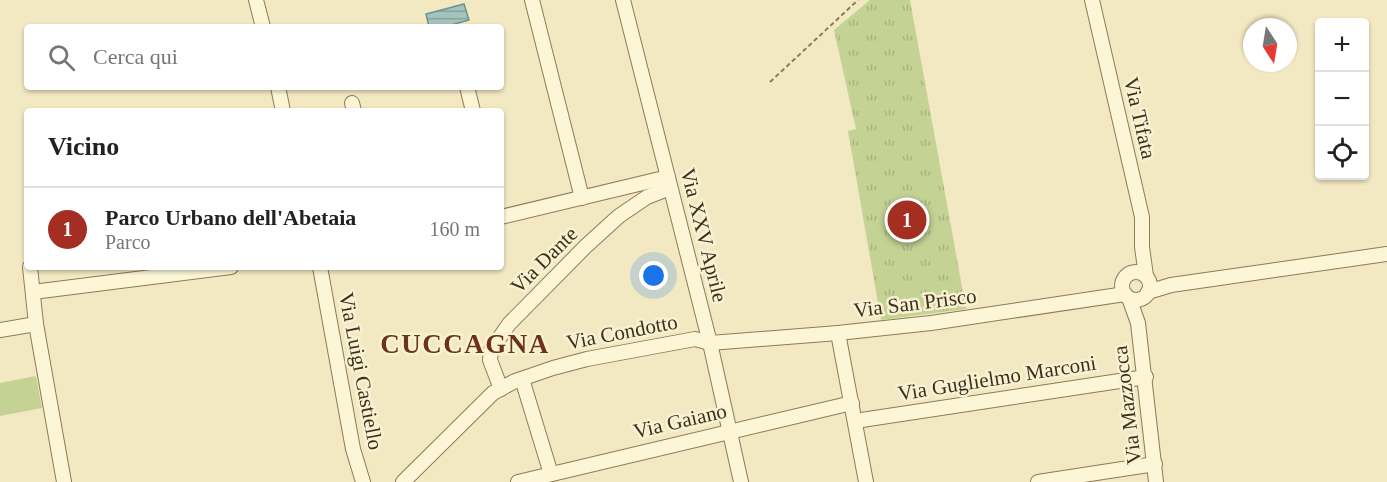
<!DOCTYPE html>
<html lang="it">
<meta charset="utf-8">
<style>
:root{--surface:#fff;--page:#f6f6f6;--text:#222;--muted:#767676;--line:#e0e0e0;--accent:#a32e21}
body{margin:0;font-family:"Times New Roman",serif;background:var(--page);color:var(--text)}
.controls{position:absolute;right:18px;top:18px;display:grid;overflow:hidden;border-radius:6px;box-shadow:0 2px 4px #0004}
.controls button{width:54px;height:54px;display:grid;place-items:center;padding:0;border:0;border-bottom:2px solid var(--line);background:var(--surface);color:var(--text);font:30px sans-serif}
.compass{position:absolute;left:1243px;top:18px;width:54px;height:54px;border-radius:50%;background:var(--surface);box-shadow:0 2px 4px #0004;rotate:168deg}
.you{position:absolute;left:654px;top:276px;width:21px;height:21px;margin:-15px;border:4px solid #fff;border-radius:50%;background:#1a73e8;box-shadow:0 0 0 9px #1a73e833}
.badge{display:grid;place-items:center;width:39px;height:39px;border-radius:50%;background:var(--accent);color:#fff;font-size:20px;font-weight:700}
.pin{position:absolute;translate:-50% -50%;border:3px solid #fff;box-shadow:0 2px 6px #0006}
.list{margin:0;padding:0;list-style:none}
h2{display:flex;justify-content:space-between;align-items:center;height:78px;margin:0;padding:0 24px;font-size:26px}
h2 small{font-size:20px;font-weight:400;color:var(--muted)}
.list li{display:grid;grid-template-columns:39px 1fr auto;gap:18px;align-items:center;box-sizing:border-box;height:84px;padding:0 24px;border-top:2px solid var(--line)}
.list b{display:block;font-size:22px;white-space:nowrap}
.list p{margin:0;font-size:20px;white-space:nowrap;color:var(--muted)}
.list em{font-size:20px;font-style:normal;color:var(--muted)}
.icon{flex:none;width:33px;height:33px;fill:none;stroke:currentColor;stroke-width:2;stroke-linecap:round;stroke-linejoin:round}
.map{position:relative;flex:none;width:1387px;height:482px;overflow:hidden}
.search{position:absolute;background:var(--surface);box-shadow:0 2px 4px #0004;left:24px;top:24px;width:480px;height:66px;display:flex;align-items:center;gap:15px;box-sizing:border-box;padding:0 21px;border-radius:6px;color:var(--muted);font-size:22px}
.panel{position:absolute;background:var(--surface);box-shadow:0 2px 4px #0004;left:24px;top:108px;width:480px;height:162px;border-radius:6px}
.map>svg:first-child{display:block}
.grass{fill:url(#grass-tufts)}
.pitch{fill:#c4d294}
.water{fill:url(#water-rules);stroke:#6a948e;stroke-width:1.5}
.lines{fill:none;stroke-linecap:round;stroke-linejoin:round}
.minor-casing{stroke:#8e7a57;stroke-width:16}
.path{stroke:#8e7a57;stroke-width:2;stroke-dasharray:4.5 3;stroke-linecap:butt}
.minor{stroke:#fcf5d6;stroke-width:14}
.labels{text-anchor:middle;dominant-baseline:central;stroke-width:5;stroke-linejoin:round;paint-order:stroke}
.street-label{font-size:21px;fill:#3c2f1d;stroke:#f9f2d2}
.district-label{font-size:27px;font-weight:bold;letter-spacing:1.5px;fill:#6d3318;stroke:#f9f2d2}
</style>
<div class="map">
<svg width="1387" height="482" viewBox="0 0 1387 482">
<defs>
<pattern id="grass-tufts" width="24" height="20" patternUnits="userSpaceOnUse" patternTransform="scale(1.5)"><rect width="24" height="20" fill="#c4d294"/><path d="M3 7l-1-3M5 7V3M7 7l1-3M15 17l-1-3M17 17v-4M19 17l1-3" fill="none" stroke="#a9b57f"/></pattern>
<pattern id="water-rules" width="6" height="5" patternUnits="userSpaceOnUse" patternTransform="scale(1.5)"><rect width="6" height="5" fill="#a5c4be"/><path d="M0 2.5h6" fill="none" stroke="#88a09a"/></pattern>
</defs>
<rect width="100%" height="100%" fill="#f2e9c2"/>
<path class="grass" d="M870,0H910L966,309L881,320L848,131L856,129L834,30Z"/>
<path class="pitch" d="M36,376L42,408L0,416V383Z"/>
<path class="water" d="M464,4L469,20L444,27H429L426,14Z"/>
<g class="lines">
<g class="minor-casing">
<g id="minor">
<path d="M256,0L263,27"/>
<path d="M532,0L582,198"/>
<path d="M623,0L710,343L741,482"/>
<path d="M1092,0L1142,217V247L1146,276"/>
<path d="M278,87L283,111"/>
<path d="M467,87L473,111"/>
<path d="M352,103L354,111"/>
<path d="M501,217L668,177"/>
<path d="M320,267L353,449L363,482"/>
<circle cx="1136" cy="286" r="14"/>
<path d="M33,292L231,267"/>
<path d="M1148,292L1171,285L1387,254"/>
<path d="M1129,298L1138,323L1156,482"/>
<path d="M36,324L64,482"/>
<path d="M0,330L36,324L30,267"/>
<path d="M838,333L866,482"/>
<path d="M522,379L551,474"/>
<path d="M501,389L490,360L491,350L509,324L586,246L619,216L647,197L670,188"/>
<path d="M855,421L1146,377"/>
<path d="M403,482L493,393L515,381L553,368L587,359L695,339L710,343L838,333L931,323L1125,294"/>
<path d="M518,482L852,403"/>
<path d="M1038,482L1155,464"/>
</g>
</g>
<path class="path" d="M770,82L858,0"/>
<use href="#minor" class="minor"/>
</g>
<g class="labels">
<g class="street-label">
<text transform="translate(1140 118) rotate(77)">Via Tifata</text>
<text transform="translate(704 235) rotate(76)">Via XXV Aprile</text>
<text transform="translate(544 260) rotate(-45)">Via Dante</text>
<text transform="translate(915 303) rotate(-7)">Via San Prisco</text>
<text transform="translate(622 332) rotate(-11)">Via Condotto</text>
<text transform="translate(361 371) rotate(79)">Via Luigi Castiello</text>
<text transform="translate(997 378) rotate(-9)">Via Guglielmo Marconi</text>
<text transform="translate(1127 405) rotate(-97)">Via Mazzocca</text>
<text transform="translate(680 421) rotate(-13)">Via Gaiano</text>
</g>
<g class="district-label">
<text x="465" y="344">CUCCAGNA</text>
</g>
</g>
</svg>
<div class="controls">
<button>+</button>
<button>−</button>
<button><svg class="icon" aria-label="locate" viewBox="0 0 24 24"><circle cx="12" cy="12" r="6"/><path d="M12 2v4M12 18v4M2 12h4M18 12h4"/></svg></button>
</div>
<svg class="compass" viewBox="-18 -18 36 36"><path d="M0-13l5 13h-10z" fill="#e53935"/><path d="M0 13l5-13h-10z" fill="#767676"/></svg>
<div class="you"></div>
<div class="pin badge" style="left:907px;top:220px">1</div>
<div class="search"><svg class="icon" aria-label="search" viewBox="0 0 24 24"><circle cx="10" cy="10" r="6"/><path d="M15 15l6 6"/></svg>Cerca qui</div>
<section class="panel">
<h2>Vicino<small></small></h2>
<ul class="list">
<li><span class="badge">1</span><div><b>Parco Urbano dell'Abetaia</b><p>Parco</p></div><em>160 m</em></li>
</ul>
</section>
</div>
